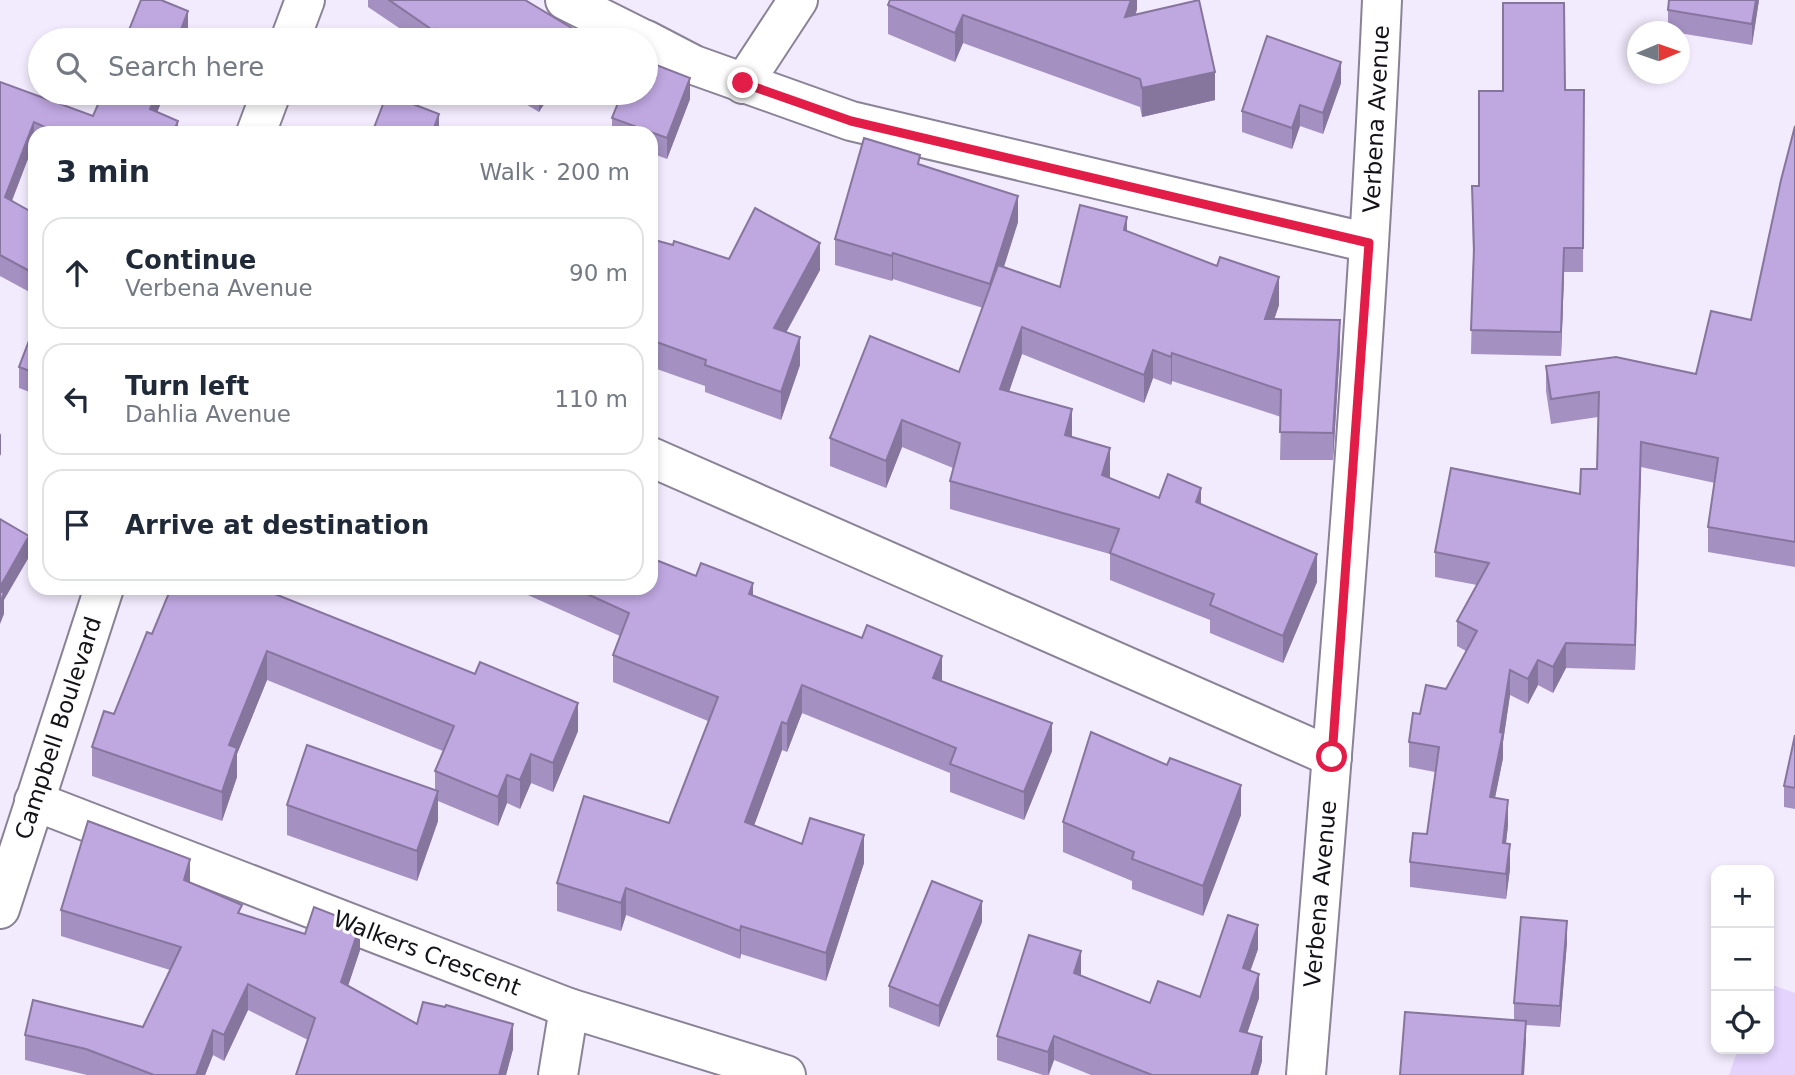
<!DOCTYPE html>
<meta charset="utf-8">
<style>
:root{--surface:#fff;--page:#f2f2f3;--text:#1f2937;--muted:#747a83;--line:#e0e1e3}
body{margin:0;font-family:"DejaVu Sans",sans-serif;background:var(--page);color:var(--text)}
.controls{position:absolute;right:21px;bottom:21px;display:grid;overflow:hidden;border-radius:14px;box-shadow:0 4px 10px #0003}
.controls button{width:63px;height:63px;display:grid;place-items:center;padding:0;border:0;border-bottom:2px solid var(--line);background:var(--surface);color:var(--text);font:35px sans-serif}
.compass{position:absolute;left:1627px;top:21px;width:63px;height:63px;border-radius:50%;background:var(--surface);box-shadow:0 4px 10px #0003;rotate:88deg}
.stop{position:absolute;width:21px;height:21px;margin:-16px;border:5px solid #e11d48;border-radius:50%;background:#fff}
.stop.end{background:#e11d48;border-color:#fff;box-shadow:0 2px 7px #0008}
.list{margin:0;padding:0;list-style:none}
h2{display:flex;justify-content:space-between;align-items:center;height:91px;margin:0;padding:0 28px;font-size:30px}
h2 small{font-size:23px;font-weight:400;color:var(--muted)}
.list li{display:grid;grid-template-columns:46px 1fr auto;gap:21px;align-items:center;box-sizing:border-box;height:112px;margin:0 14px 14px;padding:0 14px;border:2px solid var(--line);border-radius:21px}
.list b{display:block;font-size:26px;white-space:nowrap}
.list p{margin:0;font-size:23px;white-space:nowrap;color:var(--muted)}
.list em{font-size:23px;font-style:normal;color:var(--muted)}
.icon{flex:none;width:38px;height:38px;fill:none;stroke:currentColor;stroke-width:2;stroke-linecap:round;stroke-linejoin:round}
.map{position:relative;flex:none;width:1795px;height:1075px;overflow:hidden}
.search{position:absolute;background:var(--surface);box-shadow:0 4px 10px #0003;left:28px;top:28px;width:630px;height:77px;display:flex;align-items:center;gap:18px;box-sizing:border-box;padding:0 24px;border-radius:38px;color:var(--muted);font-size:26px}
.panel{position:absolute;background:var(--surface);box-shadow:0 4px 10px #0003;left:28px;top:126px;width:630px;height:469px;border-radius:21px}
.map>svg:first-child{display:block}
.park{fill:#e4d3fd}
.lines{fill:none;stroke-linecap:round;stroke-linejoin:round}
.street-casing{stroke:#8a8296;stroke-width:42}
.street{stroke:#fff;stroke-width:38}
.wall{fill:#a490c1}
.shaded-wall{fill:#86759d}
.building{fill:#bfa7e0;stroke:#86759d;stroke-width:2}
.route{stroke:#e11d48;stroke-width:9}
.labels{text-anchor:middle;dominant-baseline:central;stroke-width:6;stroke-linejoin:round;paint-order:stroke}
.street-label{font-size:23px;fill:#141118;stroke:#fff}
</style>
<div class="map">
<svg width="1795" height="1075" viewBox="0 0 1795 1075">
<rect width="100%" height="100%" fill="#f2ebfd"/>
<path class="park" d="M1769,984L1795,993V1075H1729L1738,1049H1769Z"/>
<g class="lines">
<g class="street-casing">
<g id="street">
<path d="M565,0L645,40"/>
<path d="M290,40L305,0"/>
<path d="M646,40L694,65L851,121L1369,243"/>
<path d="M743,84L798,0"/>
<path d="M256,133L271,93"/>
<path d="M651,457L1332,757"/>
<path d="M34,801L569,1008L786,1075"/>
<path d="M0,909L104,588"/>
<path d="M558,1075L569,1008"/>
<path d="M1306,1075C1335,717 1366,359 1382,0"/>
</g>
</g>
<use href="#street" class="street"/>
</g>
<g class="wall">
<path d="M368,0H525L575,40H417L368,7Z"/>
<path d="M1137,0V9L1136,14L1215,100L1142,117L1140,107L963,43L955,62L888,34V5Z"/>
<path d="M1759,0L1752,45L1679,33V32L1668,31V10Z"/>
<path d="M0,82L93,116L165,93L157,112L178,133H35V144L34,143L12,201L35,214V295L0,276Z"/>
<path d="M1341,83L1323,134L1300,126L1292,149L1242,132V111Z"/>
<path d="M1565,90H1584L1583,272H1564L1561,356L1471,354L1473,260L1472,186H1479Z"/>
<path d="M507,93H551L539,112Z"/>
<path d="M690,99L667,159L651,153V133H612V118Z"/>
<path d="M1795,126V567L1708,552V527L1715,483L1641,467L1635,670L1566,668L1553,693L1538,685L1528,704L1510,695L1503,742V758L1495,798L1508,825L1506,843L1510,869L1506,899L1410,887V862L1427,834L1435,772L1409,767V742L1420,714L1446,689L1466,651L1457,646V621L1477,585L1435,577V552L1580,494L1597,469L1598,417L1551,424L1546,391V366L1696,374L1751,320Z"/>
<path d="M920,164L1018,222L1004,267L1060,287L1127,232L1279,305L1274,319L1340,348L1333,460H1280L1281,417L1172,381L1171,385L1153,378L1144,403L1022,354L1009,392L1072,437L1110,476V478L1159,498L1201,505L1317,582L1283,663L1210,633V620L1110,580V554L950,509V481L953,468L902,447L886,488L830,466V438L959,372L983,308L893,279L892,281L835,265V239Z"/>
<path d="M651,239L729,259L820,270L786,332L800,365L781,420L705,392V386L651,367Z"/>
<path d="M35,325V394L19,388V367Z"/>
<path d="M696,576L753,595L942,682L1052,751L1024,820L950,792V773L802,713L787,752L782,750L754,825L802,844L864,863L826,981L741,954L740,959L626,915L621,931L557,911V883L669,823L708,721L613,682V655L620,636L512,588H651Z"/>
<path d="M171,588L578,731L553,792L531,783L520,809L507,803L498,826L438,801V821L417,881L287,835V805L435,790V771L443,751L267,680L237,754V777L222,821L92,776V747L114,714L152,634Z"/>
<path d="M1795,735V809L1784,807V786Z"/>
<path d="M1241,815L1203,916L1132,889V881L1063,852V822Z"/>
<path d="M190,883L242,915L360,950L348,986L417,1024L513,1049L506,1075H296L308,1040L248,1010L224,1061L213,1055L205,1075H87L25,1060V1035L143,1027L170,970L61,936V910Z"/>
<path d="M982,922L939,1027L889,1007V986Z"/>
<path d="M1567,942L1560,1027L1526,1025V1042L1514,1020V1003Z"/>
<path d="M1258,949L1250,971L1259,998L1247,1033L1262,1061L1258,1075H1091L1054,1060L1049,1075H1043L997,1060V1036L1081,976L1150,1003L1200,997Z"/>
</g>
<g class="shaded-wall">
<path d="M1131,0H1137V9L1125,45V17Z"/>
<path d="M1756,0H1759L1752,45V24Z"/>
<path d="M188,11V32L185,40H177Z"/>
<path d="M963,15V43L955,62V33Z"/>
<path d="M575,30V40H569Z"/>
<path d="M1341,62V83L1323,134V113Z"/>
<path d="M1215,72V100L1142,117V88Z"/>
<path d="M690,78V99L667,159V138Z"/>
<path d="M157,93H165L150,130V109Z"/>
<path d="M539,93H551L539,112Z"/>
<path d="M1300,105V126L1292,149V128Z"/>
<path d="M439,114V133H432Z"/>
<path d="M178,121V133H173Z"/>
<path d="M34,122V143L5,218V197Z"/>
<path d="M1018,196V222L990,310V284Z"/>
<path d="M1127,217V245L1124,230Z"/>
<path d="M820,243V270L774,355V328Z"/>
<path d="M1564,248V272L1561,356V332Z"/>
<path d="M893,253V279L892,281V256Z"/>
<path d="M1279,277V305L1265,347V319Z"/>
<path d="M1340,320V348L1333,460V433Z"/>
<path d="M1022,327V354L1000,417V389Z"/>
<path d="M800,337V365L781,420V392Z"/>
<path d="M1153,350V378L1144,403V375Z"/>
<path d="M1172,353V381L1171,385V357Z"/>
<path d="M1072,409V437L1065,435Z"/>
<path d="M902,420V447L886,488V461Z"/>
<path d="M1,433V454L0,456V435Z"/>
<path d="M1641,442V467L1635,670V645Z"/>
<path d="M1110,448V476L1102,503V475Z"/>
<path d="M1201,488V516L1196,502Z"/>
<path d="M29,536V557L4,600V614L0,624V587Z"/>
<path d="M1317,554V582L1283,663V636Z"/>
<path d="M753,583V611L749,594Z"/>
<path d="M1566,643V668L1553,693V667Z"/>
<path d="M267,651V680L237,754V777L222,821V792L229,745Z"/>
<path d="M942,656V684L933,678Z"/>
<path d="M1538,660V685L1528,704V679Z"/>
<path d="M1510,670V695L1503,742V758L1490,822V797Z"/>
<path d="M802,685V713L787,752V724Z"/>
<path d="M578,703V731L553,792V763Z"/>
<path d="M782,722V750L745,850V822Z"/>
<path d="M1052,723V751L1024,820V792Z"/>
<path d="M531,754V783L520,809V780Z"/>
<path d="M507,775V803L498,826V797Z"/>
<path d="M1241,785V815L1203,916V886Z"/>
<path d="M438,791V821L417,881V851Z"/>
<path d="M1508,800V825L1503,868V843Z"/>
<path d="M864,835V863L826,981V953Z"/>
<path d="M1510,844V869L1506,899V874Z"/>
<path d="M190,859V885L184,880Z"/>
<path d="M626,888V915L621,931V903Z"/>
<path d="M982,901V922L939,1027V1006Z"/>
<path d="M1567,921V942L1560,1027V1006Z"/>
<path d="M360,925V950L341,1007V982Z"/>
<path d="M1258,925V949L1243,992V968Z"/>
<path d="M741,926V954L740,959V931Z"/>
<path d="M1081,951V975L1074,997V973Z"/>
<path d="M1259,974V998L1240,1055V1031Z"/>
<path d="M248,984V1010L224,1061V1035Z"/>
<path d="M1526,1021V1042L1524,1075H1522Z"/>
<path d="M513,1024V1049L506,1075H499Z"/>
<path d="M213,1030V1055L205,1075H196Z"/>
<path d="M1054,1036V1060L1048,1075V1052Z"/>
<path d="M1262,1037V1061L1258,1075H1251Z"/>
</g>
<g class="building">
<path d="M141,0H161L188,11L177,40H125Z"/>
<path d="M389,0H525L575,30L569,40H454L435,29L434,31Z"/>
<path d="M890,0H1131L1125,17L1199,0L1215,72L1142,88L1140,79L963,15L955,33L888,5Z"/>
<path d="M1669,0H1756L1752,24L1668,10Z"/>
<path d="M1503,3H1564L1565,90H1584L1583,248H1564L1561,332L1471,330L1474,249L1472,186H1479V91H1503Z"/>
<path d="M1267,36L1341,62L1323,113L1300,105L1292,128L1242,111Z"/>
<path d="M646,61L690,78L667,138L612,118L622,93H646Z"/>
<path d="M0,82L93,116L103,93H157L150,109L178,121L173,133H58L34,122L5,197L35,214V274L0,255Z"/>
<path d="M387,94L439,114L432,133H372Z"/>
<path d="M1795,126V542L1708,527L1718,458L1641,442L1635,645L1566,643L1553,667L1538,660L1528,679L1510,670L1500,732L1503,733L1490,797L1508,800L1503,843L1510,844L1506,874L1410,862L1413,833L1427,834L1439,747L1409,742L1413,713L1420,714L1426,685L1446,689L1477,631L1457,621L1489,563L1435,552L1451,468L1580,494L1581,469H1597L1599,392L1551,399L1546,366L1616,357L1696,374L1711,311L1751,320L1781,180Z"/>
<path d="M864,138L920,155L918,164L1018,196L990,284L893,253L892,256L835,239Z"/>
<path d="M1080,205L1127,217L1124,230L1217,266L1220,257L1279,277L1265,319L1340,320L1333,433L1280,432L1281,390L1172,353L1171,357L1153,350L1144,375L1022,327L1000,389L1072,409L1065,435L1110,448L1102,475L1159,498L1168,474L1201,488L1196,502L1317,554L1283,636L1210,605L1214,594L1110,553L1119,529L950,481L960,443L902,420L886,461L830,438L870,336L959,372L998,265L1060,287Z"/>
<path d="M755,208L820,243L774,328L800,337L781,392L705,365L706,360L651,340V239L673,245L674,241L729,259Z"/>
<path d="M35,325V373L19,367Z"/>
<path d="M0,519L29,536L0,587Z"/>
<path d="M651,558L696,576L701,563L753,583L749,594L862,638L867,625L942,656L933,678L1052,723L1024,792L950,764L956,748L802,685L787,724L782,722L745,822L802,844L810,818L864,835L826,953L741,926L740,931L626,888L621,903L557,883L584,796L669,823L718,697L613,655L629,613L574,588H651Z"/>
<path d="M171,588H260L475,674L480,662L578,703L553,763L531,754L520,780L507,775L498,797L435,771L454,726L267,651L229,745L237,748L222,792L92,747L104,711L114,714L147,632L152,634Z"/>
<path d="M0,591L4,593L0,603Z"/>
<path d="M1091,732L1167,765L1170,758L1241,785L1203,886L1132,859L1134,852L1063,822Z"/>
<path d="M1795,735V788L1784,786Z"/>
<path d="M307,745L438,791L417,851L287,805Z"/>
<path d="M88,821L190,859L184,880L242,905L238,913L305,934L314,907L360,925L341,982L417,1024L423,1002L445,1007L446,1005L513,1024L499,1075H296L315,1018L248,984L224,1035L213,1030L196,1075H154L86,1049L25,1035L33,1000L143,1027L181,947L61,910Z"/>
<path d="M932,881L982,901L939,1006L889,986Z"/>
<path d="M1228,915L1258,925L1243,968L1259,974L1240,1031L1262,1037L1251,1075H1152L1054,1036L1048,1052L997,1036L1029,935L1081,951L1074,973L1150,1003L1158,981L1200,997Z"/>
<path d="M1521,917L1567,921L1560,1006L1514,1003Z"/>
<path d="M1405,1012L1526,1021L1522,1075H1400Z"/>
</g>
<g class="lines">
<path class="route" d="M743,83L851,121L1369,243L1332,757"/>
</g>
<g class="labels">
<g class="street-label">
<text transform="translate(1376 119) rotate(-87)">Verbena Avenue</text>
<text transform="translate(58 728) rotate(-72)">Campbell Boulevard</text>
<text transform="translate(1320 894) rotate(-85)">Verbena Avenue</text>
<text transform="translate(427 953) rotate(21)">Walkers Crescent</text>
</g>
</g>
</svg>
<div class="controls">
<button>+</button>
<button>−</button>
<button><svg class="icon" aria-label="locate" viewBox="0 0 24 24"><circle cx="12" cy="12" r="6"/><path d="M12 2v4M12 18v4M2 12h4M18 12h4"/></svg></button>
</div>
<svg class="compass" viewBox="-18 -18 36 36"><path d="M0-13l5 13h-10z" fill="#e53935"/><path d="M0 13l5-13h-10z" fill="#747a83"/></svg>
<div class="stop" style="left:1332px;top:757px"></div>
<div class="stop end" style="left:743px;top:83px"></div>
<div class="search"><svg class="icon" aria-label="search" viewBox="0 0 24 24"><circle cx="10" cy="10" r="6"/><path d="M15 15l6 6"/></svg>Search here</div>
<section class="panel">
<h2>3 min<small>Walk · 200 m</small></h2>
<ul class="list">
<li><svg class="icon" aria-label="ahead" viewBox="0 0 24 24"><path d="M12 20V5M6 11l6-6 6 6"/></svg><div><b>Continue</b><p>Verbena Avenue</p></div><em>90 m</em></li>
<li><svg class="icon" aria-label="left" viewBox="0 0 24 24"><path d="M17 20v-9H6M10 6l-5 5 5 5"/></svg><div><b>Turn left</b><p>Dahlia Avenue</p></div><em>110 m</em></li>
<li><svg class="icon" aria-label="arrive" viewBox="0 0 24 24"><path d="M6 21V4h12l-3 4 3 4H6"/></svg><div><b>Arrive at destination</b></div></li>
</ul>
</section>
</div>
